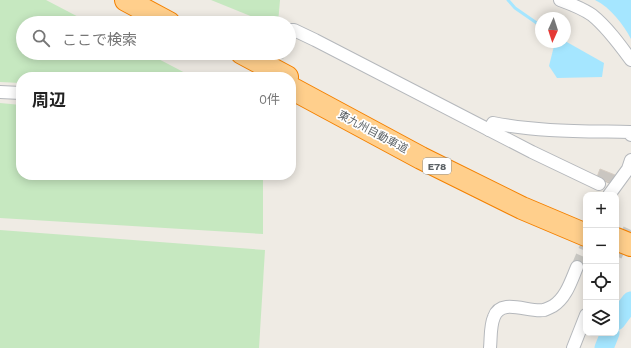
<!DOCTYPE html>
<html lang="ja">
<meta charset="utf-8">
<style>
:root{--surface:#fff;--page:#f2f2f2;--text:#222;--muted:#767676;--line:#e0e0e0}
body{margin:0;font-family:"Work Sans","Noto Sans JP",sans-serif;background:var(--page);color:var(--text)}
.controls{position:absolute;right:12px;bottom:12px;display:grid;overflow:hidden;border-radius:8px;box-shadow:0 2px 10px #0003}
.controls button{width:36px;height:36px;display:grid;place-items:center;padding:0;border:0;border-bottom:1px solid var(--line);background:var(--surface);color:var(--text);font:20px sans-serif}
.compass{position:absolute;left:535px;top:12px;width:36px;height:36px;border-radius:50%;background:var(--surface);box-shadow:0 2px 10px #0003;rotate:183deg}
.list{margin:0;padding:0;list-style:none}
h2{display:flex;justify-content:space-between;align-items:center;height:52px;margin:0;padding:0 16px;font-size:17px}
h2 small{font-size:13px;font-weight:400;color:var(--muted)}
.icon{flex:none;width:22px;height:22px;fill:none;stroke:currentColor;stroke-width:2;stroke-linecap:round;stroke-linejoin:round}
.map{position:relative;flex:none;width:631px;height:348px;overflow:hidden}
.search{position:absolute;background:var(--surface);box-shadow:0 2px 10px #0003;left:16px;top:16px;width:280px;height:44px;display:flex;align-items:center;gap:10px;box-sizing:border-box;padding:0 14px;border-radius:22px;color:var(--muted);font-size:15px}
.panel{position:absolute;background:var(--surface);box-shadow:0 2px 10px #0003;left:16px;top:72px;width:280px;height:108px;border-radius:16px}
.map>svg:first-child{display:block}
.green{fill:#c6e8c0}
.water{fill:#a5e6ff}
.shadow{fill:#0003}
.lines{fill:none;stroke-linecap:round;stroke-linejoin:round}
.stream{stroke:#a5e6ff;stroke-width:3}
.river{stroke:#a5e6ff;stroke-width:19}
.building{fill:#cac6c1;stroke:#d5ccc2}
.street-tunnel{stroke:#cac9c4;stroke-width:12;stroke-dasharray:12 6;stroke-linecap:butt}
.street-casing{stroke:#b5b8bc;stroke-width:14}
.highway-casing{stroke:#f48100;stroke-width:24}
.street{stroke:#fff;stroke-width:12}
.highway{stroke:#ffcf8c;stroke-width:22}
.labels{text-anchor:middle;dominant-baseline:central;stroke-width:3.5;stroke-linejoin:round;paint-order:stroke}
.shield{fill:#fff;stroke:#8d9194;stroke-width:1}
.shield-label{font-size:10px;font-weight:bold;fill:#5c6266}
.street-label{font-size:11px;fill:#5c6266;stroke:#fff}
</style>
<div class="map">
<svg width="631" height="348" viewBox="0 0 631 348">
<rect width="100%" height="100%" fill="#efebe4"/>
<g class="green">
<path d="M0,0H46L90,23H23V53H147L193,77H21V83L0,82Z"/>
<path d="M211,0H280L278,23H268Z"/>
<path d="M0,103L21,105V175H263V234L0,218Z"/>
<path d="M0,230L265,250L259,348H0Z"/>
</g>
<g class="water">
<path d="M595,0H631V39C623,24 611,8 595,0Z"/>
<path d="M565,41L604,63L602,77L557,78L549,66L555,42Z"/>
</g>
<path class="shadow" d="M614,176L617,180L615,186L601,180L598,177Z"/>
<g class="lines">
<path class="stream" d="M508,0L515,8L541,26"/>
<g class="river">
<path d="M616,321L631,301"/>
<path d="M604,348L610,333"/>
</g>
</g>
<path class="building" d="M600,169L615,175L611,183L597,177Z"/>
<g class="lines">
<g class="street-tunnel">
<path d="M275,76L278,53"/>
<path d="M616,256L631,225"/>
<path d="M577,267L586,246"/>
</g>
<g class="street-casing">
<g id="street">
<path d="M560,0C571,4 582,8 592,15C607,27 620,45 631,60"/>
<path d="M289,30H294L315,40L532,152L599,184"/>
<path d="M0,92L21,93"/>
<path d="M489,130L493,123C538,132 584,131 630,132L631,135"/>
<path d="M609,195L628,169L631,160"/>
<path d="M490,348C491,338 490,326 494,317C501,297 529,313 544,310C547,309 551,307 553,306C566,298 571,281 577,267"/>
<path d="M573,348L586,315"/>
</g>
</g>
<g class="highway-casing">
<g id="highway">
<path d="M126,0L169,23"/>
<path d="M242,53L287,77"/>
<path d="M291,88L421,158L522,208L586,235"/>
<path d="M616,239L631,245"/>
</g>
</g>
<use href="#street" class="street"/>
<use href="#highway" class="highway"/>
</g>
<g class="labels">
<rect class="shield" x="423" y="158" width="28" height="16" rx="3"/>
<g class="shield-label">
<text x="437" y="166">E78</text>
</g>
<g class="street-label">
<text transform="translate(373 132) rotate(28)">東九州自動車道</text>
</g>
</g>
</svg>
<div class="controls">
<button>+</button>
<button>−</button>
<button><svg class="icon" aria-label="locate" viewBox="0 0 24 24"><circle cx="12" cy="12" r="6"/><path d="M12 2v4M12 18v4M2 12h4M18 12h4"/></svg></button>
<button><svg class="icon" aria-label="layers" viewBox="0 0 24 24"><path d="M12 4l9 5-9 5-9-5zM3 14l9 5 9-5"/></svg></button>
</div>
<svg class="compass" viewBox="-18 -18 36 36"><path d="M0-13l5 13h-10z" fill="#e53935"/><path d="M0 13l5-13h-10z" fill="#767676"/></svg>
<div class="search"><svg class="icon" aria-label="search" viewBox="0 0 24 24"><circle cx="10" cy="10" r="6"/><path d="M15 15l6 6"/></svg>ここで検索</div>
<section class="panel">
<h2>周辺<small>0件</small></h2>
<ul class="list">
</ul>
</section>
</div>
